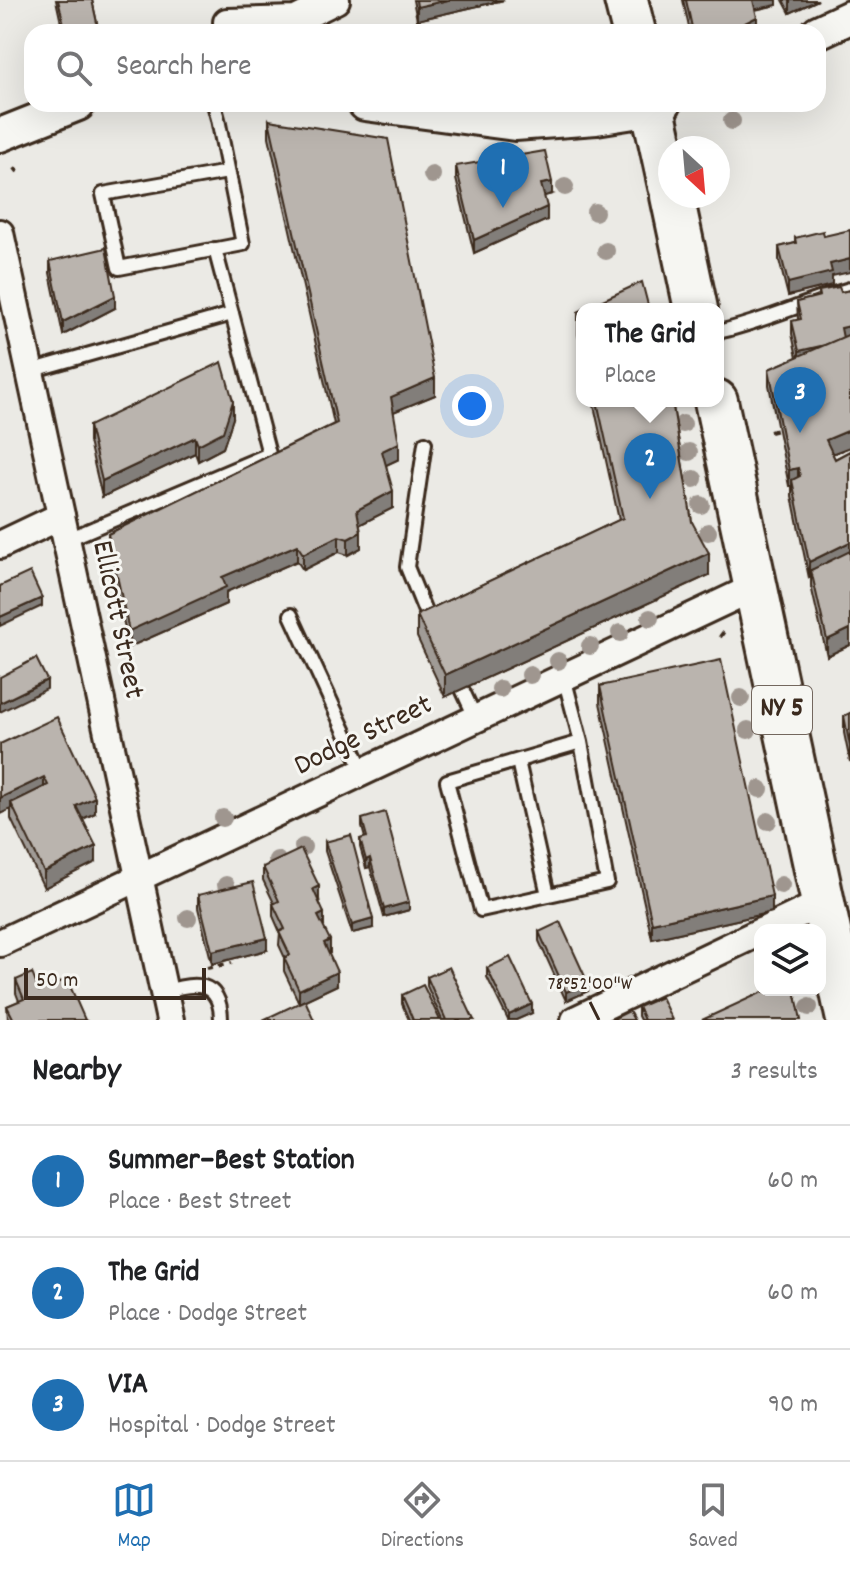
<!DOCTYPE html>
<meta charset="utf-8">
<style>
:root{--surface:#fff;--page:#f2f2f2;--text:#202124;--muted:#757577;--line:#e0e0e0;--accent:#1f6fb2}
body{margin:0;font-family:Dekko,sans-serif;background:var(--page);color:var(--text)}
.controls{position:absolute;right:24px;bottom:24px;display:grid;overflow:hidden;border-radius:16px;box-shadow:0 8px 32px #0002}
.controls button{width:72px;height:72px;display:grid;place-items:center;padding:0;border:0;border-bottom:2px solid var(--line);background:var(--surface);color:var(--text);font:40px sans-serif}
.compass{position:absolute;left:658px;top:136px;width:72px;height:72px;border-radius:50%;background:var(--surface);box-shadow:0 8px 32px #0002;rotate:154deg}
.scale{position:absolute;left:24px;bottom:20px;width:182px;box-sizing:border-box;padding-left:8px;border:4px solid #3b2a1e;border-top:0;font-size:22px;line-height:28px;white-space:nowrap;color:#3b2a1e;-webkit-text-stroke:6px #f6f6f2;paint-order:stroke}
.you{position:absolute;left:472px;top:406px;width:28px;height:28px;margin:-20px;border:6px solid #fff;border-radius:50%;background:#1a73e8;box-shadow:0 0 0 12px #1a73e833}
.badge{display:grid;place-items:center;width:52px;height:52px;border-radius:50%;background:var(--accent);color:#fff;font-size:26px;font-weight:700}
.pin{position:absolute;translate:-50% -66px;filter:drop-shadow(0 2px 4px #0008)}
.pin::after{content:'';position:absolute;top:42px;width:28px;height:24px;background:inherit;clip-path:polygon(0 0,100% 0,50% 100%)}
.popup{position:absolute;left:576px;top:303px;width:148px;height:104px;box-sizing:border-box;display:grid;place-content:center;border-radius:16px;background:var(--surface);filter:drop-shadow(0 2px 6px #0005);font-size:26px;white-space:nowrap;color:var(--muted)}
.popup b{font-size:30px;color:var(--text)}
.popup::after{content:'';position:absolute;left:50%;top:100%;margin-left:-16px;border:16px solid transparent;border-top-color:var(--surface)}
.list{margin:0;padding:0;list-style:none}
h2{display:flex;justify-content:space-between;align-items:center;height:104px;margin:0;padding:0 32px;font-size:34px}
h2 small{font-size:26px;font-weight:400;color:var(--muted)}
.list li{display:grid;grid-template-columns:52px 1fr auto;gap:24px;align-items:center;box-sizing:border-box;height:112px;padding:0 32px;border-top:2px solid var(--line)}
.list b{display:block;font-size:30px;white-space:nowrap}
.list p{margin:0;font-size:26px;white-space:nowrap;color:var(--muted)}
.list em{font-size:26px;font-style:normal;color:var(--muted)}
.icon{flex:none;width:44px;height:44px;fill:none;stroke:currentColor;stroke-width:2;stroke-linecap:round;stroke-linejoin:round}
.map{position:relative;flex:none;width:850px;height:1020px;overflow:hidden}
.search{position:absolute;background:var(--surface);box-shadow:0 8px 32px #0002;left:24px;right:24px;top:24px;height:88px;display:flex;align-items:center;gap:20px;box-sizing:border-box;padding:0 28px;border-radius:24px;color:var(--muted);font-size:30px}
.sheet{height:440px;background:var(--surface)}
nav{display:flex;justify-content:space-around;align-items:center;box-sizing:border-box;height:112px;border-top:2px solid var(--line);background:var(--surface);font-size:22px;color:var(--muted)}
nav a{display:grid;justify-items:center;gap:4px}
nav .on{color:var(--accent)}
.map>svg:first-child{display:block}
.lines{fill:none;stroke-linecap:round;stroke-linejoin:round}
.service-casing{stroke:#3b2a1e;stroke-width:18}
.minor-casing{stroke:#3b2a1e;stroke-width:32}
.tertiary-casing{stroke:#3b2a1e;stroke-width:38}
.primary-casing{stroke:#3b2a1e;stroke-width:48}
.path{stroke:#3b2a1e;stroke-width:4;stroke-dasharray:6 6;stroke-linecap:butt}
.service{stroke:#f6f6f2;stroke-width:12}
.minor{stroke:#f6f6f2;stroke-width:26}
.tertiary{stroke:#f6f6f2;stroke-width:32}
.primary{stroke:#f6f6f2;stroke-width:42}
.tree{fill:#9f968f}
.wall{fill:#a09b96;stroke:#3b2a1e;stroke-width:2}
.shaded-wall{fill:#827e7a;stroke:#3b2a1e;stroke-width:2}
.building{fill:#bab4ae;stroke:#3b2a1e;stroke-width:2}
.ticks{fill:none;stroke:#3b2a1e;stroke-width:3}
.labels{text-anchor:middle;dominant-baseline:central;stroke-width:6;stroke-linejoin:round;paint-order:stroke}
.shield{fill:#f6f6f2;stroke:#73675e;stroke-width:2}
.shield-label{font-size:28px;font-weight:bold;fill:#3b2a1e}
.street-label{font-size:30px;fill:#3b2a1e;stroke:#f6f6f2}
.ticks-label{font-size:20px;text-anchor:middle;fill:#3b2a1e;stroke:#f6f6f2;stroke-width:6;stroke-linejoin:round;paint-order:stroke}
</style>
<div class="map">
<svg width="850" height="1020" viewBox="0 0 850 1020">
<rect width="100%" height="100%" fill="#ebeae5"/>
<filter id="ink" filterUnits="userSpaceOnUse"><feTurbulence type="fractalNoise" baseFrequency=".0125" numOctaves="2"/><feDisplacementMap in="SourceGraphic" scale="16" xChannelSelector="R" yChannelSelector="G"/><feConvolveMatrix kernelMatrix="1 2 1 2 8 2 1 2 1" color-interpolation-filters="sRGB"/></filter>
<g filter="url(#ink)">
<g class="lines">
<g class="service-casing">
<g id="service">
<path d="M214,104L218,119L243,244L119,268L103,194L228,172"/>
<path d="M718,332C763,322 805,302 850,289"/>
<path d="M30,371L232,314"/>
<path d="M425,443L407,567L431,626"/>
<path d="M66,540L269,454L215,249"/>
<path d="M291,615L364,773"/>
<path d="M564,677L581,742L607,882L481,910L447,781L581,742"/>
<path d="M462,689L476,719"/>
<path d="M518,761L548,895"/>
<path d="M164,992C193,982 221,979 221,1020"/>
</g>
</g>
<g class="minor-casing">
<g id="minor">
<path d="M227,22L296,20L336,0"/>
<path d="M0,233L170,1020"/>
<path d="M0,545L61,516"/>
<path d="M765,930L824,902"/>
<path d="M0,943L755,587"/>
<path d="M575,1020L760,932"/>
</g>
</g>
<g class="tertiary-casing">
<g id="tertiary">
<path d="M818,32L850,17"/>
<path d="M365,104L515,124L596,118L653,109L664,104"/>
<path d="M0,135L78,104"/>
</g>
</g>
<g class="primary-casing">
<g id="primary">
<path d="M626,0L634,32"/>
<path d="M652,104L670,186"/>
<path d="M672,196L696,309"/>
<path d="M716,401L848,1020"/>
</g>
</g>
<g class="path">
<path d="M15,168L18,172"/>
<path d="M770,432L778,430"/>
<path d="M720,637L725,630"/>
<path d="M207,968L232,963"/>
</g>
<use href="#service" class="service"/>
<use href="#minor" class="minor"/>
<use href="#tertiary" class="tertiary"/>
<use href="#primary" class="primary"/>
</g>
<g class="tree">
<circle cx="732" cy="121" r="9"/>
<circle cx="432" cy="175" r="9"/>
<circle cx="565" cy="187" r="9"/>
<circle cx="595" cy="212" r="9"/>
<circle cx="606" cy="251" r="9"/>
<circle cx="683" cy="424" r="9"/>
<circle cx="689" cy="452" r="9"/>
<circle cx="694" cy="479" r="9"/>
<circle cx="701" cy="505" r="9"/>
<circle cx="708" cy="532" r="9"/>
<circle cx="650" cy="618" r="9"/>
<circle cx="620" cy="633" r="9"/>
<circle cx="590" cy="646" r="9"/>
<circle cx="558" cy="661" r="9"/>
<circle cx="530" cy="675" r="9"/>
<circle cx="500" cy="689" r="9"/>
<circle cx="741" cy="698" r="9"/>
<circle cx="748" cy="730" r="9"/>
<circle cx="760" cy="789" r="9"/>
<circle cx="223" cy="818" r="9"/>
<circle cx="768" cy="821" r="9"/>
<circle cx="303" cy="847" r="9"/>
<circle cx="277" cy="860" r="9"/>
<circle cx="226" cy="885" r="9"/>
<circle cx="781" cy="885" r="9"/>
<circle cx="188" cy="918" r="9"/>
<circle cx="809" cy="1007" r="9"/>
</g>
<g class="wall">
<path d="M56,0H92L99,32H63Z"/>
<path d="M413,0H504L417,20Z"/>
<path d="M683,0H777V5L755,10L757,30L752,32H690Z"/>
<path d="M783,0H818L790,13Z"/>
<path d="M269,120L435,395L393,412L399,459L386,465L393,508L359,525L361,548L348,555L339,552L303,570L297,561L226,592V604L129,647L108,550V534L334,424L269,137Z"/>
<path d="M456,166L552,194L544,196L547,220L474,253L456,179Z"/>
<path d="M795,238L832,276V285L788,296L779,260V247L795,243Z"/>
<path d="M50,261L115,308L63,335L50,273Z"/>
<path d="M850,290V447L832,454L835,459L850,451V645L827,656L811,586V577L809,578L792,496V486H789L769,385V369L797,357L792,334V321L798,320L797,302L819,296V291L841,292Z"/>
<path d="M582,310V354L578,334V312Z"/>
<path d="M593,401H672L692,522L709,575L445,697L417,637V615L619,520Z"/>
<path d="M233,418L223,448L198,461L195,453L102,497L89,442V426Z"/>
<path d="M600,686L772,912L652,939L600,703Z"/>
<path d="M850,713V762L844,733V716Z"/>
<path d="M0,744L95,813L83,819L96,862L44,888L11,819V809Z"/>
<path d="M362,819L409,910L384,917L370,867L366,868L360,847V839L365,838L362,827Z"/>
<path d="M325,842L373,928L352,933L325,851Z"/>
<path d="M263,867L319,899L324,926H323L330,953L328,954L337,985L299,1003L284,971V958H285L279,945L280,932L273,916V904L274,903L263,880Z"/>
<path d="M198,895L267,950L212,964L198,908Z"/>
<path d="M539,932L588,991L566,1001L539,941Z"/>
<path d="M487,968L532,1013L516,1020H508L487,977Z"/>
<path d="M427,977L474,1020H442L427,986Z"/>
<path d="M16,980L39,991L85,1020H8L7,1006L19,1001L16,993Z"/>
<path d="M402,995L440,1020H409L402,1004Z"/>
<path d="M638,1007L672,1020H640L638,1016Z"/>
</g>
<g class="shaded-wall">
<path d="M448,0H504L417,20V7Z"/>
<path d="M752,0H777V5L752,10Z"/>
<path d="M791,0H818L790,13V1Z"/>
<path d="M757,17V30L752,32H727Z"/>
<path d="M552,182V194L541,197V184Z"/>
<path d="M547,207V220L474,253V240Z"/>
<path d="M850,259V272L832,276V285L788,296V283L830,264Z"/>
<path d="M115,296V308L63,335V322Z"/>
<path d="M850,326V338L841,341V328Z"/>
<path d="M843,341L799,364V351Z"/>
<path d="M435,378V395L391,413V397Z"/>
<path d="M233,401V418L223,448L198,461V445Z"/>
<path d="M850,430V447L826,456V440Z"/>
<path d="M195,437V453L102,497V481Z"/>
<path d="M399,443V459L382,467V451Z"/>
<path d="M798,468V484L792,480V486H789V470Z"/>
<path d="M393,491V508L357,526V510Z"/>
<path d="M361,532V548L348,555V539Z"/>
<path d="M339,536V552L303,570V554Z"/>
<path d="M850,542V558L811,570V577L809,578V562Z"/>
<path d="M297,545V561L226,592V604L129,647V631L222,577Z"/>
<path d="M709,553V575L445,697V675Z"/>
<path d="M42,598V606L0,626V617Z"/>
<path d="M850,629V645L827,656V640Z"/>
<path d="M47,680V689L0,712V703Z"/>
<path d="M44,777V793L11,803V809L0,814V798Z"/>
<path d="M95,797V813L76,822V806Z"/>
<path d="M96,846V862L44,888V872Z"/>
<path d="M370,858V867L366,868V860Z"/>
<path d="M319,886V899L313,902V889Z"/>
<path d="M772,896V912L652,939V923Z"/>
<path d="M409,902V910L384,917V909Z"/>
<path d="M324,913V926L318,928V916Z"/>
<path d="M373,919V928L352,933V925Z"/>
<path d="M267,938V950L212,964V951Z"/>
<path d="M330,940V953L324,956V943Z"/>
<path d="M337,972V985L299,1003V990Z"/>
<path d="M588,983V991L566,1001V992Z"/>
<path d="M532,1004V1013L516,1020H509V1015Z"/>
</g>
<g class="building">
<path d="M58,0H92L99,32H66Z"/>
<path d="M416,0H448L417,7Z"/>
<path d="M686,0H753L757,17L727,32H693Z"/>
<path d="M269,120L388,139L435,378L391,397L399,443L382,451L393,491L357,510L361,532L348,539L339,536L303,554L297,545L222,577L226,587L129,631L108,534L337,423Z"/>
<path d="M545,151L552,182L541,184L547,207L474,240L456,166Z"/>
<path d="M850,230V259L830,264L832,272L788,283L779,247L796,243L795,238L823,231L824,236Z"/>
<path d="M106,248L115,296L63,322L50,261Z"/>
<path d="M642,282L649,309H583Z"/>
<path d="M839,287L841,292L850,290V326L841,328L843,338L825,345L799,351L792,321L801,319L797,302L820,296L819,291Z"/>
<path d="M582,310V332L578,312Z"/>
<path d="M850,334V430L826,440L835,459L850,451V542L809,562L792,480L800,476L798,468L789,470L769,369Z"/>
<path d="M222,362L233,401L223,432L198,445L195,437L102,481L89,426Z"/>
<path d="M597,401H672L692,522L709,553L445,675L417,615L623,518Z"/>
<path d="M850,551V629L827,640L811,570Z"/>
<path d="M30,572L42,598L0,617V586Z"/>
<path d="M36,658L47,680L0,703V677Z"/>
<path d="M721,660L772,896L652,923L600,686Z"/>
<path d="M850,713V746L844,716Z"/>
<path d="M57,717L95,797L76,806L96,846L44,872L11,803L48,785L44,777L0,798V744Z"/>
<path d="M385,812L409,902L384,909L370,858L366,860L360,839L367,837L362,819Z"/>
<path d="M351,835L373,919L352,925L325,842Z"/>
<path d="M301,849L319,886L313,889L324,913L318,916L330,940L324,943L337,972L299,990L284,958L290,955L279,932L285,929L273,904L279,901L263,867Z"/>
<path d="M253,882L267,938L212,951L198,895Z"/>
<path d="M560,922L588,983L566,992L539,932Z"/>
<path d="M510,957L532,1004L509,1015L487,968Z"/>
<path d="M449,967L474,1020H446L427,977Z"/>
<path d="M32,973L39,991L67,979L85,1020H14L7,1006L24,999L16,980Z"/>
<path d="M423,985L440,1020H413L402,995Z"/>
<path d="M767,990H795L801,1020H702Z"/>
<path d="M661,997L672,1020H644L638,1007Z"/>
<path d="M305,1000L314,1020H263Z"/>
<path d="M629,1011L634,1020H611Z"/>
</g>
</g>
<path class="ticks" d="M590,1002L599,1020"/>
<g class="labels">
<rect class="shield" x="752" y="686" width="60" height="48" rx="6"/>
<g class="shield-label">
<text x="782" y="710">NY 5</text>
</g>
<g class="street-label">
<text transform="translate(116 620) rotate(78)">Ellicott Street</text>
<text transform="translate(364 737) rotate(-26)">Dodge Street</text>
</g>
</g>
<g class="ticks-label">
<text x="590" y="989">78°52'00"W</text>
</g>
</svg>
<div class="controls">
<button><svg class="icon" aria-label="layers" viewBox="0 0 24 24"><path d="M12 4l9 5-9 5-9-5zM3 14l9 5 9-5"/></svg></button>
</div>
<svg class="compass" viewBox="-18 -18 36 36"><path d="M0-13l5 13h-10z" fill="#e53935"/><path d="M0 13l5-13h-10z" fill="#757577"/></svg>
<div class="scale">50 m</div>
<div class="you"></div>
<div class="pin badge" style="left:503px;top:208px">1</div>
<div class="pin badge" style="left:650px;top:499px">2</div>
<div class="popup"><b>The Grid</b>Place</div>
<div class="pin badge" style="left:800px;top:433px">3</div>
<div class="search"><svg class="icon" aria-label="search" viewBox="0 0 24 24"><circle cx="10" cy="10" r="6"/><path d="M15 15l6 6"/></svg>Search here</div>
</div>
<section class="sheet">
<h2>Nearby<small>3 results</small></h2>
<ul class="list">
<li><span class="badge">1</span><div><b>Summer–Best Station</b><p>Place · Best Street</p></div><em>60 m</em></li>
<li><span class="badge">2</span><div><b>The Grid</b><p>Place · Dodge Street</p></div><em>60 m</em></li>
<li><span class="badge">3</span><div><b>VIA</b><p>Hospital · Dodge Street</p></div><em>90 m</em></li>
</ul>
</section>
<nav>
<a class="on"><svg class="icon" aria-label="map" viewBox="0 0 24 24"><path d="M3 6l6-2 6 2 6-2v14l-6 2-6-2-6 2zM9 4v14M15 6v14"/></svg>Map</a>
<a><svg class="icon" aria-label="directions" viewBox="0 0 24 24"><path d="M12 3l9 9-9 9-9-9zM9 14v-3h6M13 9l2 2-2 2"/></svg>Directions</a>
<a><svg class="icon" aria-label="saved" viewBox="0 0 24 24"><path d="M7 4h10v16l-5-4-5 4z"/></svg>Saved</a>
</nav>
